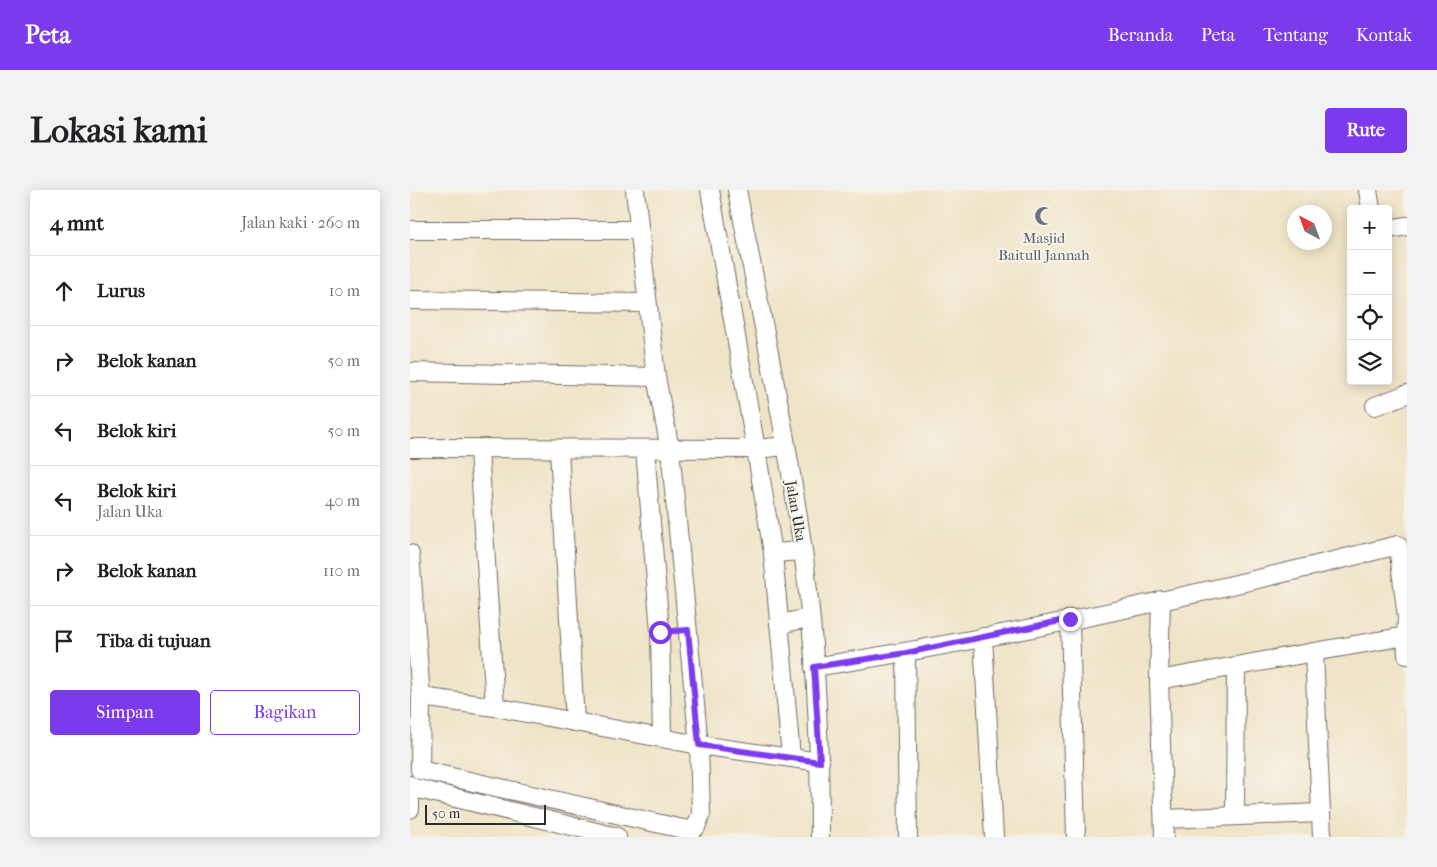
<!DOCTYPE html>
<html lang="id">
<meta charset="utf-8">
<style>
:root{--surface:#fff;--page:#f2f2f2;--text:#202124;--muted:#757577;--line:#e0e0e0;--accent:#7c3aed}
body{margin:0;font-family:"IM FELL French Canon",serif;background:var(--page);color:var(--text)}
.controls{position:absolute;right:15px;top:15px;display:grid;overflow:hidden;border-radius:5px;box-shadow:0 2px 12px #0003}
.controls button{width:45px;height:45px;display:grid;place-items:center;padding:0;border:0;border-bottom:1px solid var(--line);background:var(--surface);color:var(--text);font:25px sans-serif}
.compass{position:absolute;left:877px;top:15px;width:45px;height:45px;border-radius:50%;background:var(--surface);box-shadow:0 2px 12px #0003;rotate:319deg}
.scale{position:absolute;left:15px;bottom:12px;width:121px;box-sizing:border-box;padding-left:5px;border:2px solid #2b2b2b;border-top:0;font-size:14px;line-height:18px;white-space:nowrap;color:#2b2b2b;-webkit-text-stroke:4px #f7f3e8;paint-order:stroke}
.stop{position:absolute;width:15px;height:15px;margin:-11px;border:4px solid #7c3aed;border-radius:50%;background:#fff}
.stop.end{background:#7c3aed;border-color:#fff;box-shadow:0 1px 5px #0008}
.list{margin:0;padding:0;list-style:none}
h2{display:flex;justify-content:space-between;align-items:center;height:65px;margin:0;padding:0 20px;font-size:21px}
h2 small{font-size:16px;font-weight:400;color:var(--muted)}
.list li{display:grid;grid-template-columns:32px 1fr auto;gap:15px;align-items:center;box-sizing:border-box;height:70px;padding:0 20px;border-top:1px solid var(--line)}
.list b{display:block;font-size:19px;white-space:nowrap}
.list p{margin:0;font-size:16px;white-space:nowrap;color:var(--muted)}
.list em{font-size:16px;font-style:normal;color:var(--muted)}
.actions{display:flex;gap:10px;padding:15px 20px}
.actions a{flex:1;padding:11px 0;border:1px solid var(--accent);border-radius:5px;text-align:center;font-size:18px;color:var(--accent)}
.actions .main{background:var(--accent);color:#fff}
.icon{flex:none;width:28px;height:28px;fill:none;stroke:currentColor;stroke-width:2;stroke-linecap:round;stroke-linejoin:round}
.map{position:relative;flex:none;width:997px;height:647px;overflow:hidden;border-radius:5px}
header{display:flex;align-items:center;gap:30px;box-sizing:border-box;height:70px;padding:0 25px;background:var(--accent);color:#fff}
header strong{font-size:24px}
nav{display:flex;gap:28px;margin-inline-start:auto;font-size:18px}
.intro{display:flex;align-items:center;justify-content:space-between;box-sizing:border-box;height:120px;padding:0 30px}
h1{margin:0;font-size:35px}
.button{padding:12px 22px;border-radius:5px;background:var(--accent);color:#fff;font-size:18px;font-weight:700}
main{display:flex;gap:30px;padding:0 30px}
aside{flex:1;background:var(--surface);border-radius:5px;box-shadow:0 2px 12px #0003}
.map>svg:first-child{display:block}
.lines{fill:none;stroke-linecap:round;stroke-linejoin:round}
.minor-casing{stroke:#706c62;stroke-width:20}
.minor{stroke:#fff;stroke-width:18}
.route{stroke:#7c3aed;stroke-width:6}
.labels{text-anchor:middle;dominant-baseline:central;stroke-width:4;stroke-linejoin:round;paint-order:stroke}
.worship-label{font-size:15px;fill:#5b616d;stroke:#f7f3e8}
.street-label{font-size:15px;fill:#2b2b2b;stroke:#f7f3e8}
</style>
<header>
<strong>Peta</strong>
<nav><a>Beranda</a><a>Peta</a><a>Tentang</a><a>Kontak</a></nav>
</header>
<div class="intro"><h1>Lokasi kami</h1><a class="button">Rute</a></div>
<main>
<aside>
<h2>4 mnt<small>Jalan kaki · 260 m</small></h2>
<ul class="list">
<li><svg class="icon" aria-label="ahead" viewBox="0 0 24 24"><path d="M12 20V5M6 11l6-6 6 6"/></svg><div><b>Lurus</b></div><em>10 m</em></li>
<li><svg class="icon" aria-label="right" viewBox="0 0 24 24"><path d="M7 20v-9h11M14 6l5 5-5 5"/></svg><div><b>Belok kanan</b></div><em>50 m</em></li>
<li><svg class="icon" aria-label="left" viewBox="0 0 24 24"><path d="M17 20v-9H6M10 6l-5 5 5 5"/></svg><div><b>Belok kiri</b></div><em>50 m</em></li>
<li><svg class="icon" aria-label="left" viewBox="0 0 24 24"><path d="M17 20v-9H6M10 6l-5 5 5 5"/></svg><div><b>Belok kiri</b><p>Jalan Uka</p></div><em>40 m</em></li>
<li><svg class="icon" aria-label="right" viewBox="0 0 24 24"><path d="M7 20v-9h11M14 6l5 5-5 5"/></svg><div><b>Belok kanan</b></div><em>110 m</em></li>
<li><svg class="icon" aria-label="arrive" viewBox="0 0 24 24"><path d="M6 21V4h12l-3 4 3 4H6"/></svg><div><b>Tiba di tujuan</b></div></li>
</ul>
<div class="actions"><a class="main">Simpan</a><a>Bagikan</a></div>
</aside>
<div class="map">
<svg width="997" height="647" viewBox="0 0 997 647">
<rect width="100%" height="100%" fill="#f7f3e8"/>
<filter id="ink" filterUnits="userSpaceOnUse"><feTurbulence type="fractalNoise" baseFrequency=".02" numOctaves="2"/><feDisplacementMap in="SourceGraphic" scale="10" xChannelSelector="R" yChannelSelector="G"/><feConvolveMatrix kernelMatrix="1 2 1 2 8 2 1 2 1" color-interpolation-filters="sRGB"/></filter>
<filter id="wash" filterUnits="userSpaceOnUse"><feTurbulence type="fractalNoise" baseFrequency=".0096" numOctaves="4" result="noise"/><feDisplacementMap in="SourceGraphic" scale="20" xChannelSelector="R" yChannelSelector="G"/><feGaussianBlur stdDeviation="1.12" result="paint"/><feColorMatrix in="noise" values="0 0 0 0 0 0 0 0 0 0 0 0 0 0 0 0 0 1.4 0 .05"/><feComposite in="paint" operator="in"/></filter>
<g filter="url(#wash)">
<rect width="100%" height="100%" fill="#efe4c7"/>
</g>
<g filter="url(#ink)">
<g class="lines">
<g class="minor-casing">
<g id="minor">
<path d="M300,0L346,259L375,256"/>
<path d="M327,0C350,120 376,240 393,361C406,455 410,552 410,647"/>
<path d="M958,0L961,19"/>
<path d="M978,39L997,36"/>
<path d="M0,40H229"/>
<path d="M0,110L237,113"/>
<path d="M0,182L246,187L225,0"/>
<path d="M965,216L997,204"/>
<path d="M0,258L346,259L363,363L381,567"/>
<path d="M69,259L85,517"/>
<path d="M235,259L250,441L252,547"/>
<path d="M149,260L165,532"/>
<path d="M363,363L393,361"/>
<path d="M0,364L11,507L85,517L289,555L410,572"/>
<path d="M751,410L749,490L754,647"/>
<path d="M660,429L666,647"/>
<path d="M369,434L399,428"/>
<path d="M573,447L584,647"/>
<path d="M496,463L498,647"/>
<path d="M404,477C599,447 797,403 988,355L997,428L996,446"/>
<path d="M749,490L904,462"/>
<path d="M11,507L10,580L273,639L283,640L286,637L291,624L289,555L260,259L246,187"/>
<path d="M0,595V619"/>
<path d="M0,597L207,647"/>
<path d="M825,626L826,477"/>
<path d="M754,629L910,623"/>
<path d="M912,647L904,462L996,446L997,465"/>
</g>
</g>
<use href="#minor" class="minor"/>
</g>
</g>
<g class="lines" filter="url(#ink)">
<path class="route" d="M250,442L278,440L289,555L410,572L404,477L496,463L660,429"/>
</g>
<defs>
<g id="mosque-bare" transform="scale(1.5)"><path d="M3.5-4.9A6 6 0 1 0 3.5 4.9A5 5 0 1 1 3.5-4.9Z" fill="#6b7280" stroke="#f7f3e8" stroke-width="2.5" paint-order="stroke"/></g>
</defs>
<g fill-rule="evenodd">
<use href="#mosque-bare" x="634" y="26"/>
</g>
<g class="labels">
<g class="worship-label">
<text x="634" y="48">Masjid<tspan x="634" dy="17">Baitull Jannah</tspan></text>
</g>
<g class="street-label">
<text transform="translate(386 321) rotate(80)">Jalan Uka</text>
</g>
</g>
</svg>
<div class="controls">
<button>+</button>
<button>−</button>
<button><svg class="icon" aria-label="locate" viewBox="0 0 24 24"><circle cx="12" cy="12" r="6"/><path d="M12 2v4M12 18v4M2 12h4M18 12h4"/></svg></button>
<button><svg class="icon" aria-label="layers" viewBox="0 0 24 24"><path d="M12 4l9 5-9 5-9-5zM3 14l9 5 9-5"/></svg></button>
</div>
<svg class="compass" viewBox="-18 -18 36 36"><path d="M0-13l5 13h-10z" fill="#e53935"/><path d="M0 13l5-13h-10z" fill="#757577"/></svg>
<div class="scale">50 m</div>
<div class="stop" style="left:250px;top:442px"></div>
<div class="stop end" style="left:660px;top:429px"></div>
</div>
</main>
